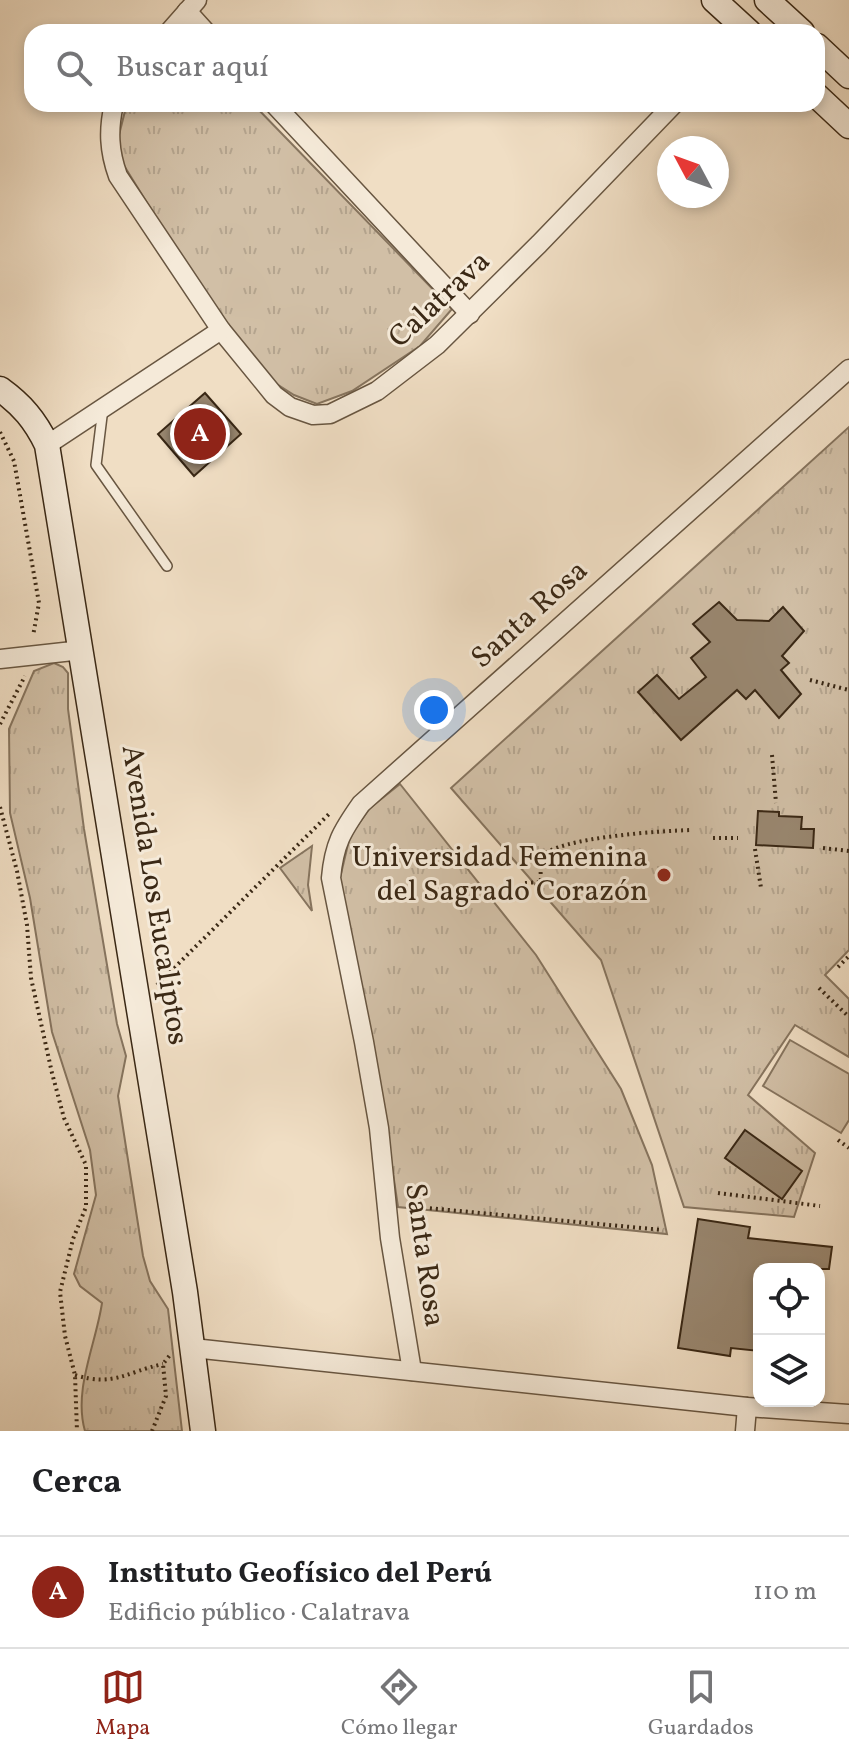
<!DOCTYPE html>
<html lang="es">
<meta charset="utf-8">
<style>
:root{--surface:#fff;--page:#f2f2f2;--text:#202124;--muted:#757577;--line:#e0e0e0;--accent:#8f2418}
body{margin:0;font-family:Vollkorn,serif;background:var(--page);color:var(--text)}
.controls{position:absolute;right:24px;bottom:24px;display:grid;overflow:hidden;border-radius:16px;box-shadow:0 4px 12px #0003}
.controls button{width:72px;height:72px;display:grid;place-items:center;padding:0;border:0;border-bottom:2px solid var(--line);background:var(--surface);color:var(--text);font:40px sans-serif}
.compass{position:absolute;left:657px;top:136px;width:72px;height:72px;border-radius:50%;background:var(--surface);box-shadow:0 4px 12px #0003;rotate:311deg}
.you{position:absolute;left:434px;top:710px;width:28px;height:28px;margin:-20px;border:6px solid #fff;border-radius:50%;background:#1a73e8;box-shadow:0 0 0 12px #1a73e833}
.badge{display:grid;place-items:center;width:52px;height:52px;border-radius:50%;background:var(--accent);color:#fff;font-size:26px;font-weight:700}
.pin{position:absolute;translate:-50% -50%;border:4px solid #fff;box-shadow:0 2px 8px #0006}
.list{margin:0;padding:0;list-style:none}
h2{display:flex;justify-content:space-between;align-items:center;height:104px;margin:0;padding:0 32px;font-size:34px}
h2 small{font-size:26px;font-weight:400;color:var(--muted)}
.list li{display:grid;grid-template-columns:52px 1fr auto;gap:24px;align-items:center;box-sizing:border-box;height:112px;padding:0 32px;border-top:2px solid var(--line)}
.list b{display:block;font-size:30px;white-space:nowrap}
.list p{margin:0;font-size:26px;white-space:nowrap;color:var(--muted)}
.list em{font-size:26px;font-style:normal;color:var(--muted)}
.icon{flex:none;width:44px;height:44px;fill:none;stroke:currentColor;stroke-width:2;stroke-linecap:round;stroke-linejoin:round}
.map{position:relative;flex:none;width:849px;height:1431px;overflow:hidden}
.search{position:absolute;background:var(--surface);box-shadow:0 4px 12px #0003;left:24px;right:24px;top:24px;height:88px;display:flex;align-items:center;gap:20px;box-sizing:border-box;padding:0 28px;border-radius:24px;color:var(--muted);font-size:30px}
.sheet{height:216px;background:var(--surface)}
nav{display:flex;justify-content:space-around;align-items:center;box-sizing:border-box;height:112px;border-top:2px solid var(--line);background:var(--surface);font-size:22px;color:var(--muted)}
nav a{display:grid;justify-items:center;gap:4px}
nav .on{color:var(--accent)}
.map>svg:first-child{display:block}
.grass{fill:url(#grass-tufts);stroke:#86745e;stroke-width:2}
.pitch{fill:#d1bfa6;stroke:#86745e;stroke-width:2}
.building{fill:#998770;stroke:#3a2815;stroke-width:2}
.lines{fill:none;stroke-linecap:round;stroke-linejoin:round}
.lane-casing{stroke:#685641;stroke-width:12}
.street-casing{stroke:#685641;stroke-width:21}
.secondary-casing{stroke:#3a2815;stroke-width:27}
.path{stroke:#3a2815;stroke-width:4;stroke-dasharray:2 4;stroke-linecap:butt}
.lane{stroke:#f5ead9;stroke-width:9}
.street{stroke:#f5ead9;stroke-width:18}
.secondary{stroke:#f5ead9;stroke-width:24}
.poi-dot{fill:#8f2418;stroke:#f5ead9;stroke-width:3}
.labels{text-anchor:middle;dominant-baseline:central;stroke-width:6;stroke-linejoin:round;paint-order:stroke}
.street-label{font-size:30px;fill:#3a2815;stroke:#f5ead9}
.poi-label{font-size:30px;fill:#3a2815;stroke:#f5ead9;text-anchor:end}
</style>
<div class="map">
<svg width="849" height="1431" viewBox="0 0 849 1431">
<defs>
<pattern id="grass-tufts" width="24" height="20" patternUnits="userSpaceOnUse" patternTransform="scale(2)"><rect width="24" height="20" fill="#d1bfa6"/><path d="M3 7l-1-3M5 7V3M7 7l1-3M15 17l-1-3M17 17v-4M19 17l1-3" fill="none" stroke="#b4a48e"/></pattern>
</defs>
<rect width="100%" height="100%" fill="#f0dec4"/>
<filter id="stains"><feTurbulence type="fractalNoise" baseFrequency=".0025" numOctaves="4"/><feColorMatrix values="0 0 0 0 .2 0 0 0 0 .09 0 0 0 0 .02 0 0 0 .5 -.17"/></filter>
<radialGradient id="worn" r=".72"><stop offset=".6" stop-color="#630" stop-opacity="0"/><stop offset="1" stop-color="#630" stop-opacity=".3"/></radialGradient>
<g class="grass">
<path d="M130,104H253L452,309L420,346L352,391L317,404L294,395L272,381L204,295L115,151L125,111Z"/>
<path d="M849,427V950L825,975L849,999V1057L795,1025L748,1095L815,1153L794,1217L684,1207L601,960L451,788Z"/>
<path d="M54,663L63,667L68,673V709L84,829L117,1024L126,1056L118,1096L143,1256L150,1281L168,1309L182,1431H85C73,1390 96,1344 102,1303L80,1286L74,1274L96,1195L90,1150L52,1032L30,898L10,813L9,729L34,671Z"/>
<path d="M400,784L536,955L621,1089L652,1165L667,1234L398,1207L380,1085L340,878L350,836L370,808Z"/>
<path d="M312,846L308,885L312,911L280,868Z"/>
</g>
<path class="pitch" d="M790,1040L849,1074V1120L841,1133L763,1086Z"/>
<g class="building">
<path d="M205,393L241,434L194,476L158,434Z"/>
<path d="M719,602L737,620L769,621L783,607L804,631L782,656L789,663L781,670L801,694L779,718L755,690L746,699L737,690L681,740L638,692L657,675L679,699L706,677L691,658L710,642L693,624Z"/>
<path d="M758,811L779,812V816L802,817L801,829H814L813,848L756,845Z"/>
<path d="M745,1130L802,1171L782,1199L725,1158Z"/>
<path d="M698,1219L750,1227L748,1238L832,1247L829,1269H759V1351L731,1348L730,1356L678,1348Z"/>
</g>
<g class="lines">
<g class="lane-casing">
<path id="lane" d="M103,408L96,465L167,566"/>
</g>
<g class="street-casing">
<g id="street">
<path d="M187,11L206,32"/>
<path d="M169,32L197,0"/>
<path d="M114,104C108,130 109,151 118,176L221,330L274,395L290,407L313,415L330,414L377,391L437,345L539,244L674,104"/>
<path d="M274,104L470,314"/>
<path d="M47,445L221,330"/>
<path d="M0,659L82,650"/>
<path d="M193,1348L747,1407L849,1414"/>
<path d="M412,1371L390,1238L379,1128L364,1042L331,878C334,844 342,831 361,804L849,369"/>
<path d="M745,1431L747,1407"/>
</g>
</g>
<g class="secondary-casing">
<g id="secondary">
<path d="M714,0L749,32"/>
<path d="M767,0L802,32"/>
<path d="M817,46L849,76"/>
<path d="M817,96L849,126"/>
<path d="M0,389C22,405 35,420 47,445L185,1292L203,1431"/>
</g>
</g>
<g class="path">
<path d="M0,432L14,461L39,603L33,636"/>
<path d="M810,680L849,690"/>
<path d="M0,724L25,676"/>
<path d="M772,755L776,803"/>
<path d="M0,807L17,871L27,925L31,978L52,1073L64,1118L86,1165V1207L73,1239L60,1292L65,1336L75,1375L77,1431"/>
<path d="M713,838H738"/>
<path d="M823,848L849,851"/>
<path d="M755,849L761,888"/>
<path d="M525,883L541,882L540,857C560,837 660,831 691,830"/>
<path d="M838,967L849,956"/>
<path d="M157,985L330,813"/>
<path d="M819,988L849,1017"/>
<path d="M838,1140L849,1148"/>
<path d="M718,1193L820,1206"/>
<path d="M406,1206L663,1230"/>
<path d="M75,1375C114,1387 126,1372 163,1364"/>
<path d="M152,1431L166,1396L163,1364L170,1355"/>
</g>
<use href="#lane" class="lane"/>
<use href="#street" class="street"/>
<use href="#secondary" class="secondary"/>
</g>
<circle class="poi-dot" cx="664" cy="875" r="8"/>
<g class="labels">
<g class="street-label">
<text transform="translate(440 300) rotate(-43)">Calatrava</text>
<text transform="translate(530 615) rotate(-42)">Santa Rosa</text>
<text transform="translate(154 895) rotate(81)">Avenida Los Eucaliptos</text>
<text transform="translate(424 1255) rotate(82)">Santa Rosa</text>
</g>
<g class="poi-label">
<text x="648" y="858">Universidad Femenina<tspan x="648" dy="34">del Sagrado Corazón</tspan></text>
</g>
</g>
<rect width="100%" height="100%" filter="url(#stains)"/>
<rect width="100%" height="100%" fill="url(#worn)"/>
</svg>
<div class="controls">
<button><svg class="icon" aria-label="locate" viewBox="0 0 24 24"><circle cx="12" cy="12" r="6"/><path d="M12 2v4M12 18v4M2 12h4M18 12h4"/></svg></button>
<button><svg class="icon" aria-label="layers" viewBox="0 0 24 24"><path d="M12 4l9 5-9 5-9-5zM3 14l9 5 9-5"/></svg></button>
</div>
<svg class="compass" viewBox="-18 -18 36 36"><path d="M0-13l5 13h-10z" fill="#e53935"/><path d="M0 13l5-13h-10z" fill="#757577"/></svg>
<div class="you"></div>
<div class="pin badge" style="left:200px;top:434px">A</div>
<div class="search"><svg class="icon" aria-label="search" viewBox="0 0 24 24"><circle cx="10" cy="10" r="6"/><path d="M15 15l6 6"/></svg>Buscar aquí</div>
</div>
<section class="sheet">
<h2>Cerca<small></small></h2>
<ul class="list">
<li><span class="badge">A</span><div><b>Instituto Geofísico del Perú</b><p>Edificio público · Calatrava</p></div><em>110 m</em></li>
</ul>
</section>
<nav>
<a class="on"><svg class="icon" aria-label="map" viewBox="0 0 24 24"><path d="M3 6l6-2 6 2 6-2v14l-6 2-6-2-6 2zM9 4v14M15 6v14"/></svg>Mapa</a>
<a><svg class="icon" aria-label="directions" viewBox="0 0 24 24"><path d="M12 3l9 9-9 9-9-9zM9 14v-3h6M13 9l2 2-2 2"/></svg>Cómo llegar</a>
<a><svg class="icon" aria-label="saved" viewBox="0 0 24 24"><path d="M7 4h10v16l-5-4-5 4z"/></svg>Guardados</a>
</nav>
